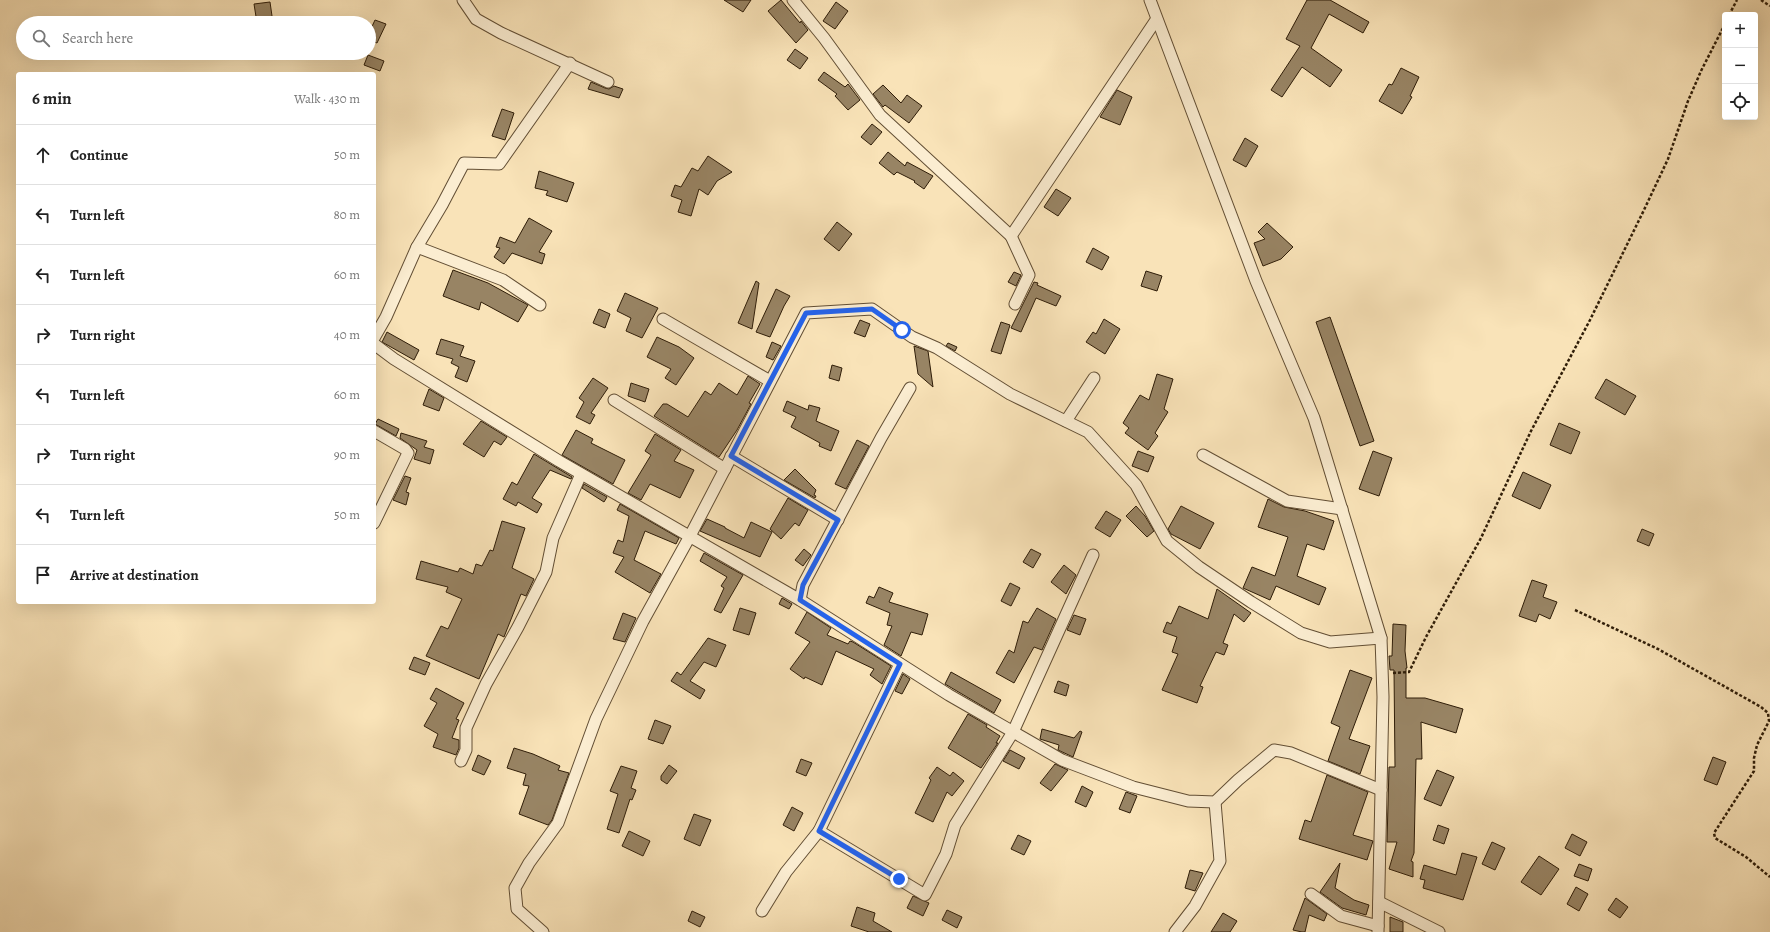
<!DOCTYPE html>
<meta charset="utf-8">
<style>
:root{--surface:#fff;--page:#f6f6f6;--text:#222;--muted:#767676;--line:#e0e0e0}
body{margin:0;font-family:Alegreya,serif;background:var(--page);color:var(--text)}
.controls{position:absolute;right:12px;top:12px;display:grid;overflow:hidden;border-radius:4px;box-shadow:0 4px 16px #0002}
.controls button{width:36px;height:36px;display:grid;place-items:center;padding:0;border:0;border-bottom:1px solid var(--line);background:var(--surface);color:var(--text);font:20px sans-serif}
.stop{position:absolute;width:12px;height:12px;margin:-9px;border:3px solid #2563eb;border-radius:50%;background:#fff}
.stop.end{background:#2563eb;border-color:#fff;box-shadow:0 1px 4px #0008}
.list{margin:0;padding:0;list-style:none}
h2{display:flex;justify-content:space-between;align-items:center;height:52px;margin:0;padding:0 16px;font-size:17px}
h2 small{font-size:13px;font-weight:400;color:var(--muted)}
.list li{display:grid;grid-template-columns:26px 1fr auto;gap:12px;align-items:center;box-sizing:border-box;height:60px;padding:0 16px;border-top:1px solid var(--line)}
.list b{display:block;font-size:15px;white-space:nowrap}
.list em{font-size:13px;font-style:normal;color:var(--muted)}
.icon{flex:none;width:22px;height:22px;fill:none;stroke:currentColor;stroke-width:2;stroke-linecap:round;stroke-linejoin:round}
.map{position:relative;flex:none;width:1770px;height:932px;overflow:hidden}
.search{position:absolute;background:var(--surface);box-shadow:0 4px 16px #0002;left:16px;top:16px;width:360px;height:44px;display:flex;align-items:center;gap:10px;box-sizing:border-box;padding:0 14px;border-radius:22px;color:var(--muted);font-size:15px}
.panel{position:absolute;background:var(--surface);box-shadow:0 4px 16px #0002;left:16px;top:72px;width:360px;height:532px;border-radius:4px}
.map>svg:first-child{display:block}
.building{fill:#988464;stroke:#2f1d08}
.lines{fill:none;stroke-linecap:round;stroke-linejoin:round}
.street-casing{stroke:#624e34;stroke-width:13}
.path{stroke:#2f1d08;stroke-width:2.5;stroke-dasharray:3 2;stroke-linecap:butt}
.street{stroke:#fbedd1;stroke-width:11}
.route{stroke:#2563eb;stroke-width:5}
</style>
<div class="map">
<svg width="1770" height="932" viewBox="0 0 1770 932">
<rect width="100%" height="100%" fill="#f9e3b8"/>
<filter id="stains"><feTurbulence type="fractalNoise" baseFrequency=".005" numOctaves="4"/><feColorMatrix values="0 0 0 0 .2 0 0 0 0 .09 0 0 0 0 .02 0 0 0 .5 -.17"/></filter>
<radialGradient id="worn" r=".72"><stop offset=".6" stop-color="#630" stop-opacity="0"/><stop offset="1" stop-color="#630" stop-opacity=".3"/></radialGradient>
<g class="building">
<path d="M724,0H751L743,12Z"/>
<path d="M781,0L800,23L801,21L808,30L796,43L768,11Z"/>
<path d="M1307,0H1330L1369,22L1363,33L1329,14L1311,48L1342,70L1330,87L1302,67L1282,97L1271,90L1300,46L1286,39Z"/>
<path d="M270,2L273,23H257L254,4Z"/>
<path d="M836,2L848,11L835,29L823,21Z"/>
<path d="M375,20L386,24L377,43L369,40V33Z"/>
<path d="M795,49L808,58L800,69L787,60Z"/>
<path d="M368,55L384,61L380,71L364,65Z"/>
<path d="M1401,68L1419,77L1410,96L1412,97L1402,114L1379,101L1389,84L1392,85Z"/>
<path d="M824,72L845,87L848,84L860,100L848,110L835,96L837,94L818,80Z"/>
<path d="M591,82L605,88L609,89L614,86L623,89L619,98L588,89Z"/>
<path d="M883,85L901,103L907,95L922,106L909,123L885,105L883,107L873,94Z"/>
<path d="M1117,90L1132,97L1120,125L1100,117Z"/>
<path d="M502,109L514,113L505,140L492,136Z"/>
<path d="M872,124L882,132L871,145L861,137Z"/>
<path d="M1245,138L1258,146L1246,167L1233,160Z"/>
<path d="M888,152L905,166L907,162L933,176L924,189L914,182L915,181L897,172L894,175L879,163Z"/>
<path d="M708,156L732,172L717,181L708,195L699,189L691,216L678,212L682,200L671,196L675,185L681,187L692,168L698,171Z"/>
<path d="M539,171L574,183L567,202L546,195L548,191L535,188Z"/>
<path d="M1056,189L1071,198L1058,216L1044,207Z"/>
<path d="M529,218L552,231L539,252L545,254L542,264L512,253L504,264L494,257L500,248L496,247L500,237L515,243Z"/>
<path d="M837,222L852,234L839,251L824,239Z"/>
<path d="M1267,223L1293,247L1281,259L1263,266L1254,243L1265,239L1258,232Z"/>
<path d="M1093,248L1109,257L1102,270L1086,262Z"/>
<path d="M453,270L488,283L528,305L518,322L481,302L479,310L443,296Z"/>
<path d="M1146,271L1162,276L1157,291L1141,286Z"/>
<path d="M1014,272L1021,275L1016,286L1008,282Z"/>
<path d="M756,281L759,283L752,329L738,323Z"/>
<path d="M1034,282L1038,283L1037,285L1061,296L1056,306L1036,298L1021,332L1011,328Z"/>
<path d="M776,289L790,296L784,306L770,337L756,332Z"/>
<path d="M625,293L658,308L642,338L626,331L631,318L617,311Z"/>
<path d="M599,309L610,314L605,328L593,323Z"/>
<path d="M1330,317L1374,441L1360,446L1316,322Z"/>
<path d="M1104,319L1120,329L1105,354L1086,342L1093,332L1096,334Z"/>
<path d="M860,320L870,324L865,337L854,333Z"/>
<path d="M1001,322L1010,325L1001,354L991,351Z"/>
<path d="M387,332L419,350L414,360L382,342Z"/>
<path d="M657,337L679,347L694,358L676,385L665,378L671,369L647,357Z"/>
<path d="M441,339L464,346L460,356L475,361L467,382L455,377L459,367L451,363L453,359L436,354Z"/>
<path d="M772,342L781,346L773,360L766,357Z"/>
<path d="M948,343L957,347L955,351L946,346Z"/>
<path d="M914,346L928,351L933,387L918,374Z"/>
<path d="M832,365L842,368L839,381L829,378Z"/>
<path d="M1157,374L1173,379L1164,409L1168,412L1155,433L1158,436L1148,450L1125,433L1129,428L1123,423L1140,395L1149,400Z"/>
<path d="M748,376L760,384L749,403L751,404L737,430L719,457L654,416L663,404H667L688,417L705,391L711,395L719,383L737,395Z"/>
<path d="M593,378L608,388L591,413L595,415L590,424L576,417L584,402L579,398Z"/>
<path d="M1606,379L1636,396L1625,415L1595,398Z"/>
<path d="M631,383L649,389L645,402L628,396Z"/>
<path d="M429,389L444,398L439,411L423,405Z"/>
<path d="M787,401L808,410L809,405L820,408L816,421L839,431L831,451L819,446L820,443L791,427L796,417L783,411Z"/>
<path d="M378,419L399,429L396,436L375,424Z"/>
<path d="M481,421L507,437L501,445L494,441L484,457L463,444Z"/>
<path d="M1559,423L1580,432L1571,454L1550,445Z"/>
<path d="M576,430L593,439L591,443L625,460L613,484L562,455Z"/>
<path d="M401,433L427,441L424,447L434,450L430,464L414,459L417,450L400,438Z"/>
<path d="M655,434L681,450L674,461L694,470L680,498L650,484L641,500L628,493L651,455L645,451Z"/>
<path d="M857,440L869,446L846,489L835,484Z"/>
<path d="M1138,451L1154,457L1148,472L1132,466Z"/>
<path d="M1373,451L1392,458L1379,496L1359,489Z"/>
<path d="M534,454L572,477L571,479L550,470L532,498L542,504L537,513L518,502L516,506L503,499L512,482L517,485Z"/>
<path d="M795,469L816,490L814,495L816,496L815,498L784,480Z"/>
<path d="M1523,472L1551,485L1540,509L1512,496Z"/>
<path d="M405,476L411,478L406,492L409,493L406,505L393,500Z"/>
<path d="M584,484L607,497L604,502L582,488Z"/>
<path d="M788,498L808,510L799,526L795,523L781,539L770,529Z"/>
<path d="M1268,499L1284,507L1305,511L1334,521L1324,550L1307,544L1297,576L1326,588L1319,605L1276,586L1270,600L1243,588L1252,567L1275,576L1288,537L1258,527Z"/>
<path d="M620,504L679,538L676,544L645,531L634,560L661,574L650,593L615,572L624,557L613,553L618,540L623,542L629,516L617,510Z"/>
<path d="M1136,506L1145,516L1154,531L1147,537L1126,516Z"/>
<path d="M1181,506L1214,523L1200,549L1171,534L1168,529Z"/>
<path d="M1106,511L1121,520L1110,537L1095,528Z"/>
<path d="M707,519L725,527V528L744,538L751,522L772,532L760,557L700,531Z"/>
<path d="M502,521L525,528L512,568L534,579L526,596L521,594L504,637L498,634L479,679L426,656L441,626L448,629L462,599L446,592L448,587L416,579L421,561L458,572L460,568L473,574L476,564L482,566L490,550L493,551Z"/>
<path d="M1642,529L1654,534L1649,546L1637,541Z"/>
<path d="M804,549L811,555L803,566L795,560Z"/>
<path d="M1031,549L1041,554L1033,568L1023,562Z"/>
<path d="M704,553L743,575L721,613L714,610L724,588L721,586L727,577L700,561Z"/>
<path d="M1064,565L1076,575L1066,594L1051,582Z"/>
<path d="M1532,580L1547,585L1543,597L1557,602L1550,619L1539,614L1536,622L1519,616Z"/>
<path d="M1010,583L1020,588L1011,606L1001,601Z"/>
<path d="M879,587L893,593L889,602L928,614L922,635L911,632L901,656L884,645L892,626L887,625L890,613L866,603L869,596L874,598Z"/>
<path d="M1217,589L1251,613L1244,622L1234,614L1223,643L1228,645L1224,655L1216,652L1200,686L1203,687L1197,703L1162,690L1178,654L1172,652L1177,637L1163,632L1167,622L1171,624L1179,606L1208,619Z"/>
<path d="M782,598L792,604L789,609L779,604Z"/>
<path d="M740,608L756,613L749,635L733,630Z"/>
<path d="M1037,608L1056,619L1042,650L1034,647L1014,683L996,673L1009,650L1014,653L1023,621L1028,623Z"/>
<path d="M807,612L831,628L827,635L848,644L850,641L853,642L891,666L882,684L870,675L874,669L836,651L822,685L805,677L804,679L790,669L810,642L795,633Z"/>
<path d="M623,613L636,618L625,642L613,639Z"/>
<path d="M1074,615L1086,619L1080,635L1067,630Z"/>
<path d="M1393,624L1406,625L1405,651L1407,668H1406V698H1425L1463,709L1456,733L1421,722L1422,759H1416L1414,853L1411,861L1413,862V877L1389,869L1397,842H1387L1389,767H1395L1394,670H1390L1389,656H1392Z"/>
<path d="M708,638L726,645L716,667L704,662L690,681L705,690L700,699L671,681L677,672L681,675Z"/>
<path d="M414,657L430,663L425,675L409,669Z"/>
<path d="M1350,670L1372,678L1349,739L1370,746L1360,774L1328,761L1340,727L1331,723Z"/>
<path d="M951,672L1001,700L994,713L945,684Z"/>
<path d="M903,674L910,679L902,694L895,691Z"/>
<path d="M1058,681L1069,685L1066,696L1054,692Z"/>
<path d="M436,688L464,703L456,719L459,720L452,738L459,740V748L456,755L433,747L438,734L424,726L437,703L430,699Z"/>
<path d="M968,714L987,725L986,727L1000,736L996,743H998L981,768L948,748Z"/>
<path d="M655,720L671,726L663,744L648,739Z"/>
<path d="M1042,729L1074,738L1080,731L1082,732L1073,757L1058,750L1059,745L1040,739Z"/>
<path d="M514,748L533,754L560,766L558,770L569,773L552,820L548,825L519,814L529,786L523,785L526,774L507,768Z"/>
<path d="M1010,750L1025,758L1019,769L1003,761Z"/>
<path d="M478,755L491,761L484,775L472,770Z"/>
<path d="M1713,757L1726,762L1717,785L1704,780Z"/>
<path d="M801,759L812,763L806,776L796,772Z"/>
<path d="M1055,764L1068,770L1051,791L1040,783Z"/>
<path d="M669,765L677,771L667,784L661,780V776Z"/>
<path d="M621,766L637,771L631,788L636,790L632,800L630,799L619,833L607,829L618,794L610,791Z"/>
<path d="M937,767L950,776L953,772L964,781L952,796L947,792L933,822L915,813L931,780L929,778Z"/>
<path d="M1437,770L1454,777L1441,806L1424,799Z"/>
<path d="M1327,775L1368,792L1353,835L1373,841L1367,860L1299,839L1305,820L1311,822Z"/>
<path d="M1082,786L1093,792L1086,807L1075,802Z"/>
<path d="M1126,792L1137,796L1130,813L1119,809Z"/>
<path d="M792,807L803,813L794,831L783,825Z"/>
<path d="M694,814L711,820L700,846L684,839Z"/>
<path d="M1438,825L1449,829L1444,844L1433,840Z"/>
<path d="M629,831L650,841L643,856L622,846Z"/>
<path d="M1572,834L1587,842L1580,856L1565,848Z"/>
<path d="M1018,835L1031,841L1024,855L1011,849Z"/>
<path d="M1492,842L1505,848L1495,870L1482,864Z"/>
<path d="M1462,853L1477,857L1463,900L1423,888L1425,880L1420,879L1424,865L1456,875Z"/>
<path d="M1539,856L1559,869L1541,895L1521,882Z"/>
<path d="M1340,863L1335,888L1354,900L1369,905L1366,915L1342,908L1320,892Z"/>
<path d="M1579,864L1592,869L1588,881L1574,876Z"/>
<path d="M1190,870L1203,873L1195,891L1185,888Z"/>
<path d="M1576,887L1588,894L1579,911L1567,904Z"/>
<path d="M913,896L929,903L923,916L907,908Z"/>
<path d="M1305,898L1327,914L1324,921L1309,915L1305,932H1302L1293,930Z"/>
<path d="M1616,898L1628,907L1620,918L1608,910Z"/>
<path d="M857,907L875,913L873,921L892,932H869L851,926Z"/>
<path d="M947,910L962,917L957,928L942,920Z"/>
<path d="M692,911L705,917L700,927L688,921Z"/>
<path d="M1223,913L1237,921L1230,932H1211Z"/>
<path d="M1390,917L1403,922V932H1390Z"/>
</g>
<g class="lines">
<g class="street-casing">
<g id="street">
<path d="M463,0L476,19L501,33L608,82"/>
<path d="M793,0L824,38L880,115L1011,236L1156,20"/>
<path d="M1150,0L1256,281L1314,418L1381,638L1383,697L1378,932"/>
<path d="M1011,236L1029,275L1015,304"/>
<path d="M417,247L503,280L540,305"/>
<path d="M663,319L770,381"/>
<path d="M374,338L386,317L417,247L442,205L464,163L499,164L570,63"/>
<path d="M374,344L394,359L559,461L800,600L949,695L1062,760L1133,787L1188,801L1215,802L1238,780L1274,750L1291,753L1381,790"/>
<path d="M614,400L725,469"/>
<path d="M1066,421L1094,378"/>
<path d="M374,431L405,449L408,453L374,523"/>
<path d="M1203,455L1287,501L1342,509"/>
<path d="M731,456L838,520"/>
<path d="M800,600L803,585L881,438L910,388"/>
<path d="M900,664L819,831L925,895L946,854L955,825L1013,732L1093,555"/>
<path d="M461,761L466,750V728L486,684L518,627L546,572L553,538L581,474"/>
<path d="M1311,894L1341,916L1378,926"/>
<path d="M1379,902L1439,932"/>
<path d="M762,911L786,872L819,831"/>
<path d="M543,932L517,909L515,888L529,863L558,823L596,719L643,621L690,536L806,313L872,309L912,337L937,348L1010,394L1088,432L1136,485L1167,541L1199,567L1251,602L1301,633L1330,642L1381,638"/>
<path d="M1175,932L1195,906L1220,861L1215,802"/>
</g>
</g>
<g class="path">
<path d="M1761,0L1770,6"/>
<path d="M1729,15L1737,0"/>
<path d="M1575,610L1658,649L1761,707L1768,713L1769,721L1757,745L1754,758V771L1714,833L1715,838L1746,857L1770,877"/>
<path d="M1393,673L1409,672L1426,637L1481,538L1531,431L1590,320L1644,210L1668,159L1688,101L1701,71L1725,24"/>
</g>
<use href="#street" class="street"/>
</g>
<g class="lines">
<path class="route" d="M899,879L819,831L900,664L800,600L803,585L838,520L731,456L806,313L872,309L902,330"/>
</g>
<rect width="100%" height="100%" filter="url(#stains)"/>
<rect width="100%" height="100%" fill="url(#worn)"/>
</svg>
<div class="controls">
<button>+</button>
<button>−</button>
<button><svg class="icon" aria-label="locate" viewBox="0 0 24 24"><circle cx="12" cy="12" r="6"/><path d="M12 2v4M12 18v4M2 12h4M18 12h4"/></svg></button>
</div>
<div class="stop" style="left:902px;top:330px"></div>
<div class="stop end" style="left:899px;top:879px"></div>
<div class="search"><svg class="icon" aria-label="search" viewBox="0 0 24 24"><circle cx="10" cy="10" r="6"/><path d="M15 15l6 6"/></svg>Search here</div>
<section class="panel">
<h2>6 min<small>Walk · 430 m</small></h2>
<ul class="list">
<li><svg class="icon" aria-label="ahead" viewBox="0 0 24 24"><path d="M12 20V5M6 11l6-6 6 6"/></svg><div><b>Continue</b></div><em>50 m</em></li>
<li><svg class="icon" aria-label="left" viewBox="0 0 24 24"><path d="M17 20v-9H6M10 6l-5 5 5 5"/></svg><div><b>Turn left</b></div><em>80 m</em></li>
<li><svg class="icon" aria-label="left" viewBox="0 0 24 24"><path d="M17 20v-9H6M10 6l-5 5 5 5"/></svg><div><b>Turn left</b></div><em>60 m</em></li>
<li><svg class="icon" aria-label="right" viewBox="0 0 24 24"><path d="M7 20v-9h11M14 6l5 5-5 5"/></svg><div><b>Turn right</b></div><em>40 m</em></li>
<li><svg class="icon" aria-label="left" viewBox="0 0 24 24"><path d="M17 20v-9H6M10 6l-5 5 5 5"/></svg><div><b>Turn left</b></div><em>60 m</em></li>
<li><svg class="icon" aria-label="right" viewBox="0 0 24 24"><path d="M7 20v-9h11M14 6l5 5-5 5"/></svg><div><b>Turn right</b></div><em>90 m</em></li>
<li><svg class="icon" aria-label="left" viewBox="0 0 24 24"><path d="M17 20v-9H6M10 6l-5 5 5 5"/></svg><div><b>Turn left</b></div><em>50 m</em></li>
<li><svg class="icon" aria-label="arrive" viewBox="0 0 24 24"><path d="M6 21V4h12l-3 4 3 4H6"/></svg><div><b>Arrive at destination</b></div></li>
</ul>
</section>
</div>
